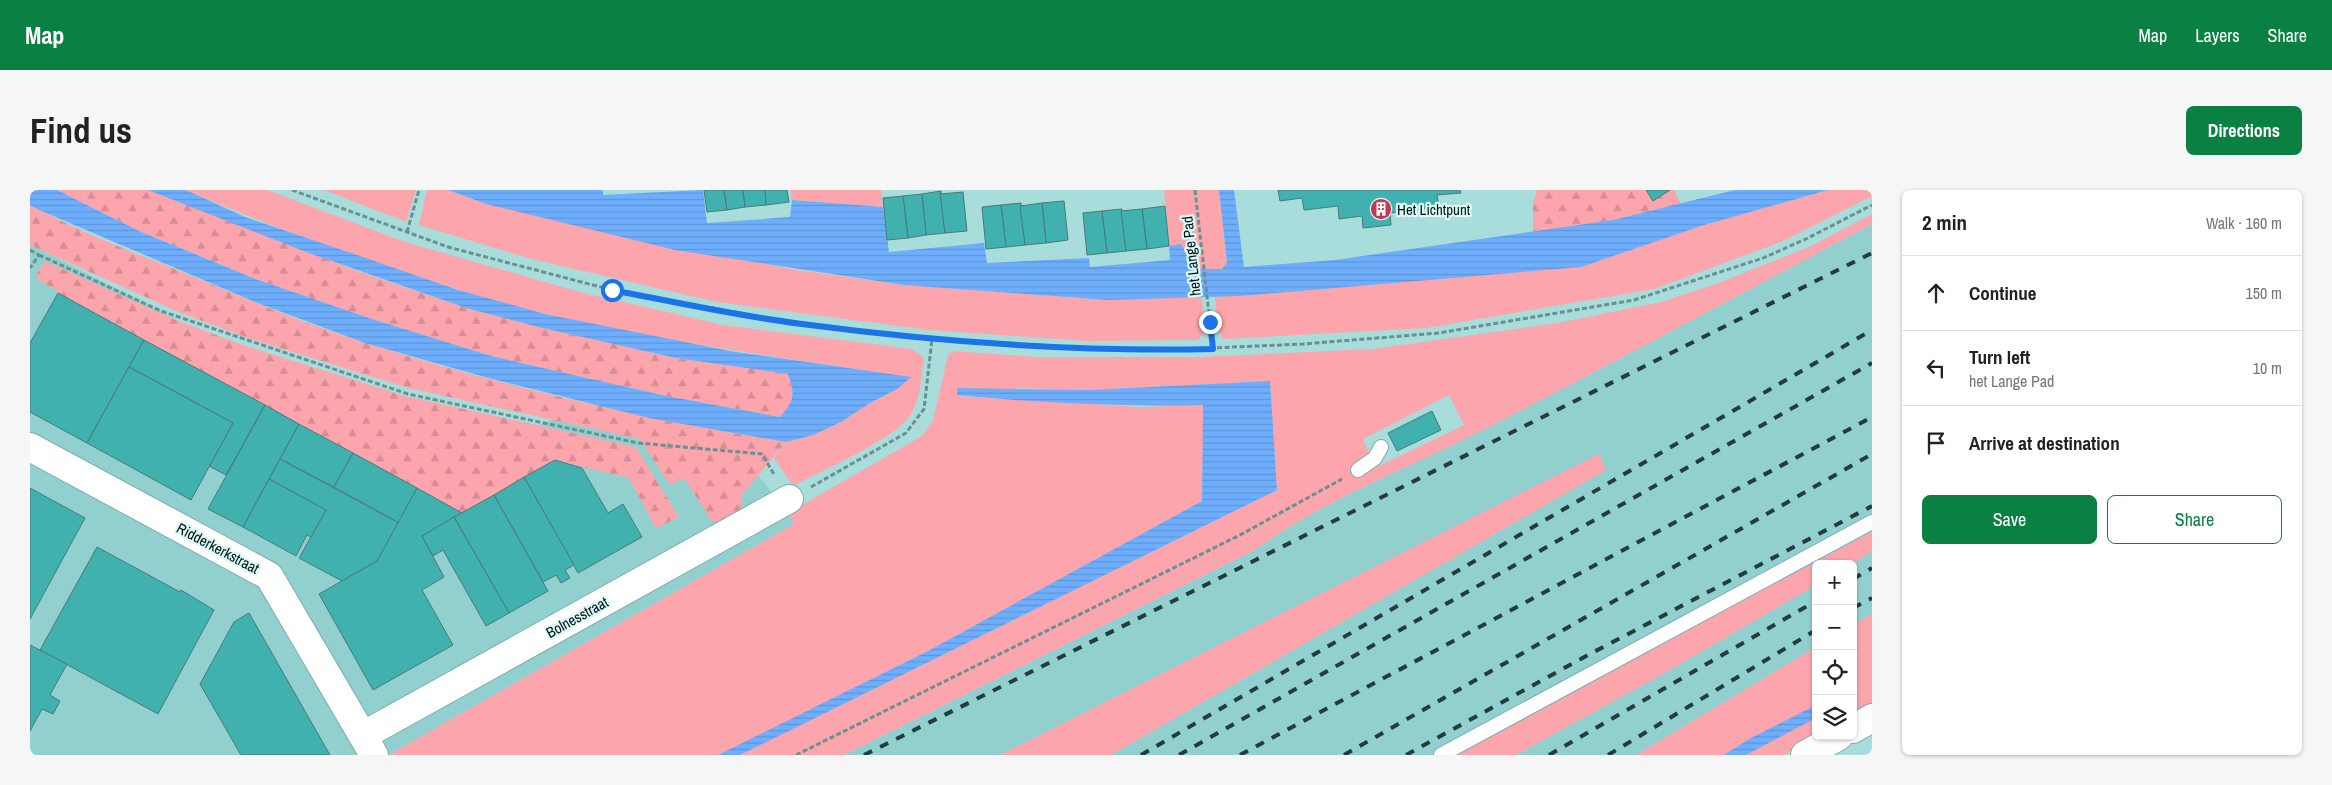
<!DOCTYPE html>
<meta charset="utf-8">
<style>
:root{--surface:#fff;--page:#f6f6f6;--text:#222;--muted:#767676;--line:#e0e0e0;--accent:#0b8043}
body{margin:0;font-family:"Archivo Narrow",sans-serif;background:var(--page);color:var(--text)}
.controls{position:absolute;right:15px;bottom:15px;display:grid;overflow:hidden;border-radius:8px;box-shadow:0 1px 4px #0004}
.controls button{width:45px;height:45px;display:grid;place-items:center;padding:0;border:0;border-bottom:1px solid var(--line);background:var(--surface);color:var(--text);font:25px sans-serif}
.stop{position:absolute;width:15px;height:15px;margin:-11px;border:4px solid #1a73e8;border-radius:50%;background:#fff}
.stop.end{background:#1a73e8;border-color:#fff;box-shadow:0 1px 5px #0008}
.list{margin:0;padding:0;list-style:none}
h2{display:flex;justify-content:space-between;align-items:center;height:65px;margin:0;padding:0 20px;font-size:21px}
h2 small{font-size:16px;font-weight:400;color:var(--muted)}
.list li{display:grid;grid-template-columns:32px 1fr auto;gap:15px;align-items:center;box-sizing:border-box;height:75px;padding:0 20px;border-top:1px solid var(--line)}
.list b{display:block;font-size:19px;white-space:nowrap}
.list p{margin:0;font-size:16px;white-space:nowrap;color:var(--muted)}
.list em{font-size:16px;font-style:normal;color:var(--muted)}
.actions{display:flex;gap:10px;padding:15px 20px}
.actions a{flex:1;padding:11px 0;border:1px solid var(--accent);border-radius:8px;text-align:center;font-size:18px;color:var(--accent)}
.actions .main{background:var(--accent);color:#fff}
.icon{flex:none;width:28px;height:28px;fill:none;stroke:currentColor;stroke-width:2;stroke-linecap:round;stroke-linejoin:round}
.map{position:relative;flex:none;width:1842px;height:565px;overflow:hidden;border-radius:8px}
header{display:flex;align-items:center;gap:30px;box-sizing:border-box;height:70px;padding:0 25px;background:var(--accent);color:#fff}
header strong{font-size:24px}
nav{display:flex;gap:28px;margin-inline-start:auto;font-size:18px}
.intro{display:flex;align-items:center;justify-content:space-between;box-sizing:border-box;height:120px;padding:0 30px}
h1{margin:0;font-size:35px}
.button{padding:12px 22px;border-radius:8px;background:var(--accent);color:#fff;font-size:18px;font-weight:700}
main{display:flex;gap:30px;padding:0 30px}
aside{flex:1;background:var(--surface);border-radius:8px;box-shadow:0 1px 4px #0004}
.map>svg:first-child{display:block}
.built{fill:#92d0cf}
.grass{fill:#fda5ac;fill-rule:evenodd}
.forest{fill:url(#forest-firs)}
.water{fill:url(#water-rules)}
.building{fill:#41b1b0;stroke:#487a79}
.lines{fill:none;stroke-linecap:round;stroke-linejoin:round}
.lane-casing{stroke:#7aaead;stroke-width:16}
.street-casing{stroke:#7aaead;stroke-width:30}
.path{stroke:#699191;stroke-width:3;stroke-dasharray:5 2.5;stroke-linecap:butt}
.lane{stroke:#fff;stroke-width:14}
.street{stroke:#fff;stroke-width:28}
.rail{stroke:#233c3c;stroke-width:4;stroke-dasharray:9 9;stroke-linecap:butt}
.route{stroke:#1a73e8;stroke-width:6}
.labels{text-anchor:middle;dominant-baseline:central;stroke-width:4.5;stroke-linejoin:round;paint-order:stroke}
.poi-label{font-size:15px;fill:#021515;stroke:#def8f8;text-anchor:start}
.street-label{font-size:15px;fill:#021515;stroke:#def8f8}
</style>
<header>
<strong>Map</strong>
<nav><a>Map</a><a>Layers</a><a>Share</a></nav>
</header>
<div class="intro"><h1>Find us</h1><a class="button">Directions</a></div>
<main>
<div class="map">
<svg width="1842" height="565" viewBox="0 0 1842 565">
<defs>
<pattern id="forest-firs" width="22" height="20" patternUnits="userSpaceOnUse" patternTransform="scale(1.25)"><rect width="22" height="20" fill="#fda5ac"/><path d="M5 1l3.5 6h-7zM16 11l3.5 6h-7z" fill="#d78d93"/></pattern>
<pattern id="water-rules" width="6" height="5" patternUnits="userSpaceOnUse" patternTransform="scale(1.25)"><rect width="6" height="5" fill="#6eaefd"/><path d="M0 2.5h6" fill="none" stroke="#5e95d8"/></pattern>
</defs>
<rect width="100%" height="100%" fill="#a8dddc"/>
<g class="built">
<path d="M1842,26V424L1823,435V374H1786V457L1606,565H791Z"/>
<path d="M0,54L420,272L644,179L758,323L764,334L362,563L363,565H0Z"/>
</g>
<g class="grass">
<path d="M156,0H237L375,52L550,102L693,135L882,159L894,168C891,187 891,207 881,224C866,249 791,281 763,296L744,268L756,252L783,245L811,232L840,213L867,199L880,187C758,169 636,152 516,124C462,112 409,93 357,76C289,53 222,29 156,0Z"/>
<path d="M294,0H386L376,32Z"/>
<path d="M397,0H418L456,14L761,79L874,95L1078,110L1172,106L1174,143L1168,150L1057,151L899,140L687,112L501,69L389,35Z"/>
<path d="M760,0H851L853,17L762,10Z"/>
<path d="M1134,0H1189L1197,72L1192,79H1164L1141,70Z"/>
<path d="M1798,0H1842V6L1751,52L1624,99L1396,138L1194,149L1188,141L1185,107L1235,103L1671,36Z"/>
<path d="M1842,24V34C1709,105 1576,177 1441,246C1369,282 1290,312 1225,360L814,565H710L1247,300L1240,191L1060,200L989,198L927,206L1111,217L1174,215L1172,311L898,461L688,565H363L362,563L764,334L758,323L892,246L903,230L918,165L924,161L1006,167H1169L1343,159L1528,133L1631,112L1691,92L1779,57ZM1419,205L1434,235L1330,285L1324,273L1340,265L1333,249Z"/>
<path d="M1569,264L1576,280L1081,565H970Z"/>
<path d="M1842,342V361L1821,374H1786V395L1631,485L1486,565H1421Z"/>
<path d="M1842,424V515L1823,526V435Z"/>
<path d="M1786,457L1787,546L1754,565H1606Z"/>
</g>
<g class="forest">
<path d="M27,0H118L330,82L436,118L508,137L646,168L758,184C765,204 765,210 750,227L636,206L461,166L342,129L228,90L109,41Z"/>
<path d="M1507,0H1644L1651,14L1583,30L1503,43V13Z"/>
<path d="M0,15C50,42 105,63 157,84C216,109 276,134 336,153C473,197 615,229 756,252L711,306V319L708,328L696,332L682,331L654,288L640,295L610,249L378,198L218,148L151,123L0,55Z"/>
<path d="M15,71L148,131L216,156L375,206L606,257L649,327L626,338L599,288L525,270L432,323L28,103V101L7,89L8,86L6,85Z"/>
</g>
<g class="water">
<path d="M0,0H27L109,41L228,90L342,129L461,166L636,206L750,227C765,210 765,204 758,184L646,168L508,137L436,118L276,62L118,0H156L215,27L327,65L428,100L515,124L700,161L881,187L867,199L840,213L811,232L783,245L756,252L619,228L458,188L335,153L225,112L7,19L0,15Z"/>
<path d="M418,0H573V5L673,0L677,33L760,27L762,10L853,17L859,62L954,53L957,73L1059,68L1060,77L1140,70L1139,56L1151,54L1164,79H1192L1197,72L1189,0H1204L1214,77L1305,70L1583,30L1705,0H1798L1671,36L1551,77L1211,106L1078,110L874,95L645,60L456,14Z"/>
<path d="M1240,191L1247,300L710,565H688L898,461L1172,311L1173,215C1091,217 1009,213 927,205V198L1060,200Z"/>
<path d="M1786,515V528L1716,565H1694L1719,549Z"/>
</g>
<g class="building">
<path d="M674,0H694L697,20L677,22Z"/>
<path d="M694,0H713L715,17L697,20Z"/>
<path d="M713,0H735L736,15L715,17Z"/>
<path d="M735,0H757L759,12L736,15Z"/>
<path d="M1248,0H1430L1431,3L1407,5L1409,17L1360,23L1361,35L1333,38L1332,26L1309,29L1308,16L1274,20L1272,8L1250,11Z"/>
<path d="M1616,0H1640L1623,11Z"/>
<path d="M911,1L915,43L896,45L892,4Z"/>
<path d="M933,2L937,41L915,43L910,4Z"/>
<path d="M892,4L896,45L878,48L873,6Z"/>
<path d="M873,6L878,48L857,50L853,8Z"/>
<path d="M1034,11L1038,50L1016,53L1012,13Z"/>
<path d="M991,13L995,55L976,57L971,15Z"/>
<path d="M1012,13L1016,53L995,55L990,16Z"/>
<path d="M971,15L976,57L956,59L952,17Z"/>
<path d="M1135,16L1139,56L1117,59L1112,19Z"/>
<path d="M1092,19L1096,61L1077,63L1072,21Z"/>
<path d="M1112,19L1117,59L1096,61L1091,21Z"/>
<path d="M1072,21L1077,63L1057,65L1053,23Z"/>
<path d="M28,103L114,150L57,253L0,222V153Z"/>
<path d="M114,150L235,215L196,285L179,276L203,233L99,177Z"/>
<path d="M99,177L203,233L161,310L57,253Z"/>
<path d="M235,215L269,234L213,337L178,319Z"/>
<path d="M1402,221L1411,240L1367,261L1358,243Z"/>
<path d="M269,234L323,263L304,297L250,269Z"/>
<path d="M323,263L387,298L369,333L304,297Z"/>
<path d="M250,269L369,333L347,371L312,391L269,368L296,320L239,289Z"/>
<path d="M525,270L552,278L578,323L593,314L612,347L548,383L494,287Z"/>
<path d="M494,287L544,375L535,380L540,388L531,393L526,385L513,392L464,305Z"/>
<path d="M239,289L296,320L281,347L277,345L266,366L213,337Z"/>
<path d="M0,298L55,328L0,429Z"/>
<path d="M387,298L432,323L392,346L414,387L392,400L423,455L343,500L289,404L347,371Z"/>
<path d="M464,305L518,401L479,423L424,327Z"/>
<path d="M424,327L479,423L456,436L413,360L403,366L392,346Z"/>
<path d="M67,357L150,402L151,400L184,420L128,524L10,460Z"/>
<path d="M219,423L300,565H211L170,494L204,432Z"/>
<path d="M0,455L37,474L20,505L30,511L23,524L12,519L0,541Z"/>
</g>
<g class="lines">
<g class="lane-casing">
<g id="lane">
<path d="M1328,280L1345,268L1351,257"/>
<path d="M1411,565L1842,332"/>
</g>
</g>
<g class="street-casing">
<g id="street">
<path d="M0,257L239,386L344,565"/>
<path d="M1823,539L1842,528"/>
<path d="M334,545L759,309"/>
<path d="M1775,565L1809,546"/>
</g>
</g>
<g class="path">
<path d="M262,0L418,57L582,100L771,134L902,149L1112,161L1273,154L1409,143L1604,110L1733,68L1776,49L1842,15"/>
<path d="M1165,0L1183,159"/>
<path d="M377,42L389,0"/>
<path d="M0,60L9,65L0,78"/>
<path d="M9,65L131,121L378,204L608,253L732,264L745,286"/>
<path d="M781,297L876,243L894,219L902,149"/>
<path d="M766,565L1210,345L1312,289"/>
</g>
<use href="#lane" class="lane"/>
<use href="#street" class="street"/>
<g class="rail">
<path d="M1823,389L1842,378"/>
<path d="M1823,418L1842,408"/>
<path d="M834,565L1842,63"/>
<path d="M1111,565L1842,140"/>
<path d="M1149,565L1842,173"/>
<path d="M1210,565L1842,227"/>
<path d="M1314,565L1842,264"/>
<path d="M1376,565L1558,465L1842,316"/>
<path d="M1519,565L1786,411"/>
<path d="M1578,565L1786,440"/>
</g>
</g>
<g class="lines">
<path class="route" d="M582,100C645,112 708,126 772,134C908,152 1046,162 1183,159L1180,132"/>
</g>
<defs>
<g id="building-disc" transform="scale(1.125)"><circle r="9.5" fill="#c63651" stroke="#def8f8"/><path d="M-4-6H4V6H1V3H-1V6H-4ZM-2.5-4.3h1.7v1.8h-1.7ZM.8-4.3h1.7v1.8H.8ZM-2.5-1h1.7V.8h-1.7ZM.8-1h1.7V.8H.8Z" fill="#fff"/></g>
</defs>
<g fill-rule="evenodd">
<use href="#building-disc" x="1351" y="19"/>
</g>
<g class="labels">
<g class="poi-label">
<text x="1367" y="19">Het Lichtpunt</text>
</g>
<g class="street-label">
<text transform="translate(1161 66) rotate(-96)">het Lange Pad</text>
<text transform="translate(188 358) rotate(28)">Ridderkerkstraat</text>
<text transform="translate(547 427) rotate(-29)">Bolnesstraat</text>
</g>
</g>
</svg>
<div class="controls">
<button>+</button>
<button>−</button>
<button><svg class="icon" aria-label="locate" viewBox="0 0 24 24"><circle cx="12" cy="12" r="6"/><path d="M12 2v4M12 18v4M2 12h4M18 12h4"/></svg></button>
<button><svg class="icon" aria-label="layers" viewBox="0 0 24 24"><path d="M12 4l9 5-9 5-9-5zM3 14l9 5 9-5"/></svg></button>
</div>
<div class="stop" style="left:582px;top:100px"></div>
<div class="stop end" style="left:1180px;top:132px"></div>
</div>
<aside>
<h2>2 min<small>Walk · 160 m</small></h2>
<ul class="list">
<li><svg class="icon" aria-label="ahead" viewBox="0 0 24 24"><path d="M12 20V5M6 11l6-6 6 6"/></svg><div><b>Continue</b></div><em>150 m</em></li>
<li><svg class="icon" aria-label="left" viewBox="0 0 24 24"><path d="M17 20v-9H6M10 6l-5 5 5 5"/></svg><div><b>Turn left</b><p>het Lange Pad</p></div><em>10 m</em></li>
<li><svg class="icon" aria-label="arrive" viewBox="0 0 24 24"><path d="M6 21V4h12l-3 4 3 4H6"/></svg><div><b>Arrive at destination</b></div></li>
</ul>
<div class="actions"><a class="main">Save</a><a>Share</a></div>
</aside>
</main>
